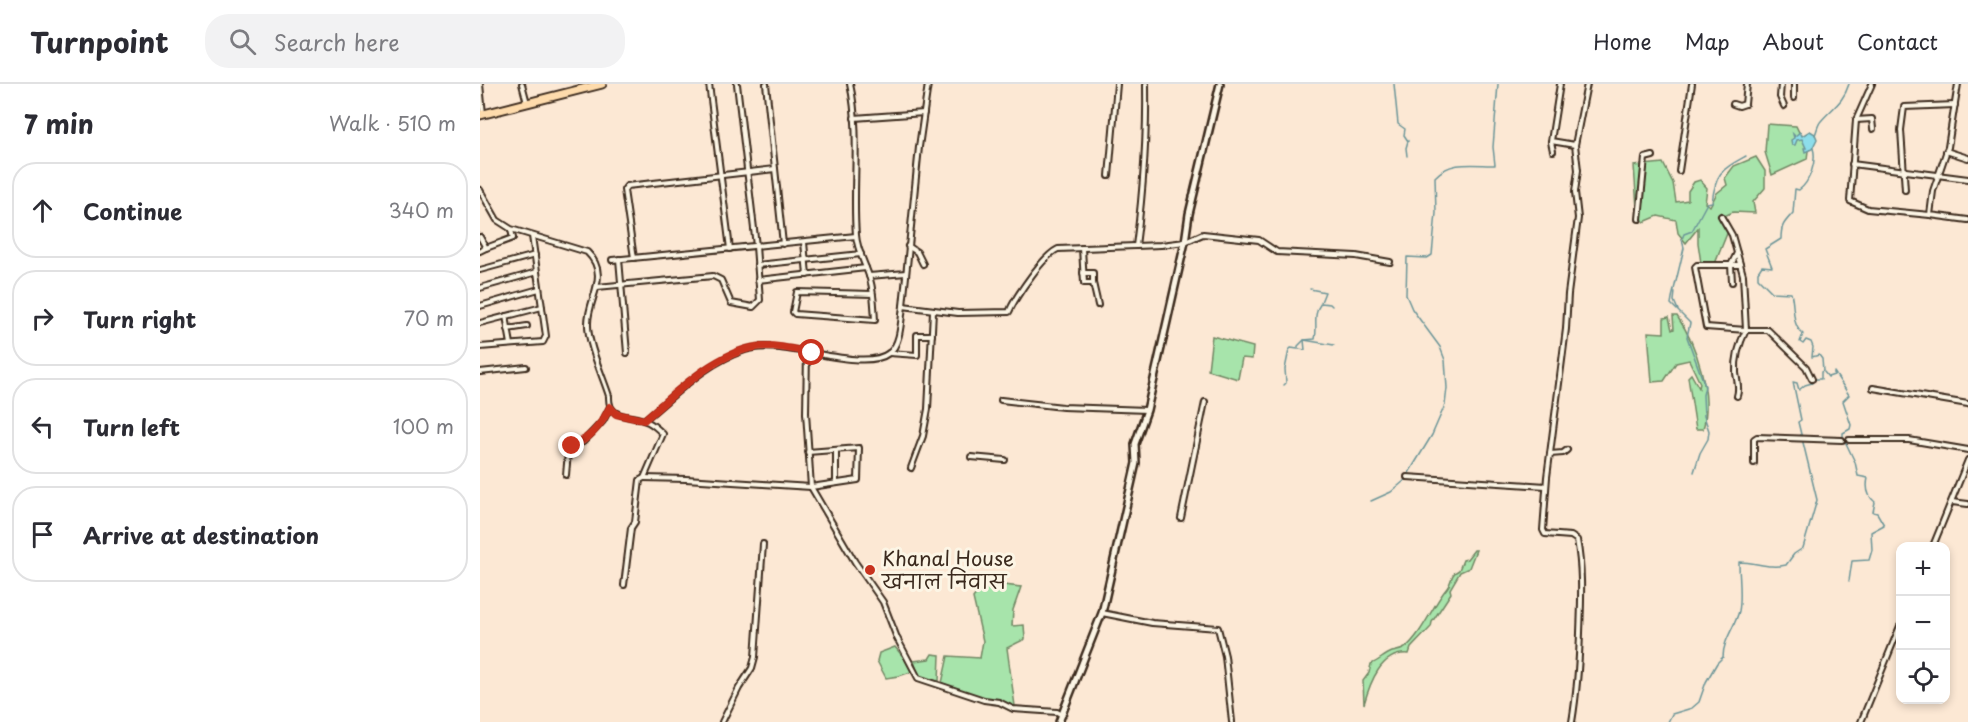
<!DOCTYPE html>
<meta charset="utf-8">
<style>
:root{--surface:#fff;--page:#f2f2f3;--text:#2b2b33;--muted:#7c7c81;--line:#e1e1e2}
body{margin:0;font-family:"Playpen Sans","Playpen Sans Deva",sans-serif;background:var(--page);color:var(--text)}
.controls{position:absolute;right:18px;bottom:18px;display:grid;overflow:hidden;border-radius:12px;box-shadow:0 3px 9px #0003}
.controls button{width:54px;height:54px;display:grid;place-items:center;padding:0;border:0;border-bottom:2px solid var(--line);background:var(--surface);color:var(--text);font:30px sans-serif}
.stop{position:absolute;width:18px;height:18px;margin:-14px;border:4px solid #c8321e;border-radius:50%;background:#fff}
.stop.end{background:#c8321e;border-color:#fff;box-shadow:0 2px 6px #0008}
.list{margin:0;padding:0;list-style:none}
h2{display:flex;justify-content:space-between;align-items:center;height:78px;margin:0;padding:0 24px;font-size:26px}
h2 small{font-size:20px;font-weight:400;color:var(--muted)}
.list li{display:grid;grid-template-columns:39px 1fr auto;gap:18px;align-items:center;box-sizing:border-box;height:96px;margin:0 12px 12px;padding:0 12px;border:2px solid var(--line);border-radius:24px}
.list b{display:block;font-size:22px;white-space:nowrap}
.list em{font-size:20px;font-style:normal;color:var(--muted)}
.icon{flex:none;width:33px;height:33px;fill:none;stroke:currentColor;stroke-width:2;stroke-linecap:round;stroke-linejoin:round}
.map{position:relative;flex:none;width:1488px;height:638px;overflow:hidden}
header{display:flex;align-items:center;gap:36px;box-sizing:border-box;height:84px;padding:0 30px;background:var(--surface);border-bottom:2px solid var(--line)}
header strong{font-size:28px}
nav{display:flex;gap:33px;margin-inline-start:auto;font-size:21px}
.search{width:420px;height:54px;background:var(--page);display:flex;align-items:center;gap:15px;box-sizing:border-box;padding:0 21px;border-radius:24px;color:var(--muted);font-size:22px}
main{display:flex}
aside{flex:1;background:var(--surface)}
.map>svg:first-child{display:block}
.green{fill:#a7e4ab;stroke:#718764;stroke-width:1.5}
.water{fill:#8dddea;stroke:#6c9598;stroke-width:1.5}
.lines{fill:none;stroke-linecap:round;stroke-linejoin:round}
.stream{stroke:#6c9598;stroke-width:1.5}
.street-casing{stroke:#3b2a1e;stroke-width:8}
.secondary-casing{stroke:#3b2a1e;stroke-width:10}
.highway-casing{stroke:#3b2a1e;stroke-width:11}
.street{stroke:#fcf5e5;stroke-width:4}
.secondary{stroke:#fcf5e5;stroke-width:5}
.highway{stroke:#fedbac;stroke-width:7}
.route{stroke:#c8321e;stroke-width:8}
.poi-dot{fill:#c8321e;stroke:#fcf5e5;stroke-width:2}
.labels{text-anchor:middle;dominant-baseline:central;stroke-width:6;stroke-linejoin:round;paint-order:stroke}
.poi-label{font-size:20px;fill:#3b2a1e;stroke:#fcf5e5;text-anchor:start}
</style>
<header>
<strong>Turnpoint</strong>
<div class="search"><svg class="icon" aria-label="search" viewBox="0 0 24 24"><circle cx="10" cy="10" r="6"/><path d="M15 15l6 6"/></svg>Search here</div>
<nav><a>Home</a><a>Map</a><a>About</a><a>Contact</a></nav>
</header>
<main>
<aside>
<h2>7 min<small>Walk · 510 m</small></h2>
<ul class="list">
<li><svg class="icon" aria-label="ahead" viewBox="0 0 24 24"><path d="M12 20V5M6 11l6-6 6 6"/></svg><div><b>Continue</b></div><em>340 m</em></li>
<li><svg class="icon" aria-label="right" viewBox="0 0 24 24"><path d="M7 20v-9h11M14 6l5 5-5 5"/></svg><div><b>Turn right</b></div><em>70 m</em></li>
<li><svg class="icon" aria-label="left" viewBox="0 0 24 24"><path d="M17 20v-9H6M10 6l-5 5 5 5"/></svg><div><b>Turn left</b></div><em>100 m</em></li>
<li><svg class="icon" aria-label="arrive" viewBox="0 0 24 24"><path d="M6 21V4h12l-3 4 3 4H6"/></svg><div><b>Arrive at destination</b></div></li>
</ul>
</aside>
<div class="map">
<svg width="1488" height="638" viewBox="0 0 1488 638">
<rect width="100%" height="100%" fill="#fce8d4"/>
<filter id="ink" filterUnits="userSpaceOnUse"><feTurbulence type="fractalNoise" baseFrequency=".0167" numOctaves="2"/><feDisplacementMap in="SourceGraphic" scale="12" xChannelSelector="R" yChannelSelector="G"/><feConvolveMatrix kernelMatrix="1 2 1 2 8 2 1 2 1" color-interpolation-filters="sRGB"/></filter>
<g filter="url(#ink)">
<g class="green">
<path d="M1287,40L1316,42L1328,67L1327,75L1292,91L1285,68Z"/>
<path d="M1276,73L1285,87V104L1273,118L1275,129L1253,128L1244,132L1250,142L1234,182L1221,179L1218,159V144L1206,159L1198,149L1196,136L1178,132L1164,138L1157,124L1154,82L1183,79L1193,99L1196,118L1208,116V107L1214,98L1220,96L1227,104L1225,119L1230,122L1237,109L1247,101L1245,94L1254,82Z"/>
<path d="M1193,232H1197C1217,261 1233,311 1223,345H1216L1208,293L1211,290L1219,304L1220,299L1209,276L1196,279L1184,297L1172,298L1168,248L1184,249V234L1189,233L1192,246L1194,245Z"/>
<path d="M732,252L773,263L772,275L762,274L758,295L728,286Z"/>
<path d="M994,466H996L989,484L980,488L970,505L971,509L952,538L951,543L931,564L929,570C901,567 890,599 884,620L883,597L889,589L891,580C899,577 904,571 912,568C917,567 920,567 925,564C943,549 952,522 967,504C973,497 969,491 979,486L983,476L987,475Z"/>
<path d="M505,499L541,503L533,526L532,542L544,541L545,555L527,564L535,622L520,617L505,615L462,599L468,572L500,574L503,557L493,514Z"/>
<path d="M415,563L430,581L431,588L419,592L406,594L397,577L399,569Z"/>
<path d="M452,570L460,571L459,597L439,593L434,577L449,575Z"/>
</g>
<path class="water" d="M1330,47L1335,50L1337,55L1332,65L1325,68L1324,64H1326L1322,55L1317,56L1315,61H1312L1311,56L1314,54L1313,50L1315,52L1320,48L1322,52Z"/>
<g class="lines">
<g class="stream">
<path d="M914,0L918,40L925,45L924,51L928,57L926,64L927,72"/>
<path d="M1335,51C1337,46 1338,40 1341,37C1353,23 1363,19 1369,0"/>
<path d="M830,205L845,208L841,218"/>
<path d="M1195,208L1194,217L1198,226"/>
<path d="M819,265L825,266L824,256L854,261"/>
<path d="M1344,288L1348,293L1354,291V288L1369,311L1363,317L1371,341L1370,345L1363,349V353L1375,378L1378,392L1388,394C1386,403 1387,412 1395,418L1393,428L1397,429L1404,441L1391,448L1392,466L1389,476L1372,477L1369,497"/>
<path d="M804,301L806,299L805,285L809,266L811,264L818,265V262L824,256L835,255C838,242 832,231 841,219L850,220L852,222"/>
<path d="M1214,388L1220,369L1228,355L1229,347L1224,332L1223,311L1225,302L1207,253L1210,239L1191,220L1192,214L1204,164L1202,155L1204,150L1212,147L1227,119L1232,118C1236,88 1241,86 1266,72"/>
<path d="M891,417L911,408L924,397L952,351L965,321L967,304L965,276L960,263L932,225L926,211L927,173L947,174L952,171L956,129L955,93C971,76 993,81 1015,81L1013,63L1018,0"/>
<path d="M1188,638L1192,630L1212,624L1219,618L1226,598L1237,579L1243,573C1243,556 1255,543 1259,527C1262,512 1259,494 1259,478C1277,478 1288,485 1306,481L1314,470L1323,464L1337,416L1318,338L1321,336L1313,298L1317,299L1319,306L1325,301L1332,299L1334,295H1341V288L1343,287L1342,275L1339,271L1332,273L1333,263L1331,258L1326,256L1323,260L1320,258L1323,250C1311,241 1315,223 1311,209L1292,208L1278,194V188L1282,182L1292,183L1285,165L1301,155C1301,141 1304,139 1313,129L1315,105L1319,106C1330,98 1337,77 1333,64"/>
</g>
<g class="street-casing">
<g id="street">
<path d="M0,0L3,30"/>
<path d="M42,0L47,19"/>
<path d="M229,0L250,165"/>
<path d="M286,0L303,160"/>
<path d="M370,0C381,49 372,102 376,151C377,167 386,181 390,195C394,209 394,222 395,236L315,230L313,228L317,208L393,210"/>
<path d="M448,0L439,63L423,222L478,229L529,228C536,212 563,172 578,165L681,161L705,158L723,150L779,156L797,168L876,172L910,178"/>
<path d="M1080,0L1071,57L1095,61"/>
<path d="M1301,0L1300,13L1304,22"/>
<path d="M1392,0L1376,36L1370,117L1388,125L1450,131"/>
<path d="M1478,0L1468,63L1453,107L1450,131L1488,136"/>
<path d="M1314,14V0"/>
<path d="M1253,20L1259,22L1265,20L1267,0"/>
<path d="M374,34L444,29"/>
<path d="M1376,36L1392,35L1393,45"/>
<path d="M1071,58L1073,67"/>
<path d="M1466,67L1488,74"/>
<path d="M1372,80L1488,95"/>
<path d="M1199,87L1212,0"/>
<path d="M629,92L637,0"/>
<path d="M0,106L17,136L31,145L107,168C131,191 108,214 108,239C107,258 123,293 129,312C128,338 152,329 168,338C174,341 179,346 183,350L164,394L160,396L155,438L151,444L144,501"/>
<path d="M1425,106L1421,46L1424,23L1475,21"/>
<path d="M1241,132L1252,151L1257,169L1251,181L1252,198"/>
<path d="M1159,135L1165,74L1173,72"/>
<path d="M0,153L6,164L33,154L31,146"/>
<path d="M324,158L327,191"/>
<path d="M428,162L437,168L443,180"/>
<path d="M656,162C663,108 667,55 666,0"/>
<path d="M602,164L604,199H613"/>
<path d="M0,167L6,164"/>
<path d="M1257,169L1263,191L1266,246H1288L1326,283L1332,295"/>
<path d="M154,174L144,106L147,102L295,85"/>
<path d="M139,175L147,269"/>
<path d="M132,176L376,152"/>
<path d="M277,181L381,170"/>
<path d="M0,186L55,171"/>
<path d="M603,189H613V199L618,221"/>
<path d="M389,192L426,189"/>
<path d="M278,196L386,184"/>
<path d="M117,203L233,192L241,196L251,219L273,223L280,216L276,162L257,0"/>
<path d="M0,204L57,188"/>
<path d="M0,222L59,205"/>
<path d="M26,232L31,260"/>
<path d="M0,239L62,223"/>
<path d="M28,245L47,242"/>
<path d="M0,263L63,258L66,252L52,152"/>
<path d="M327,268L326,329L331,403L375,478L403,518L417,554L438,594L504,616L519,618L533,625L577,628L582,631"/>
<path d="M409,269L437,271V251H452"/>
<path d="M0,288L46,283"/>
<path d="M1393,304L1488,320"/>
<path d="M1257,312C1260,303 1257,298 1256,289C1255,273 1259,260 1266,246L1226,243L1215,183L1217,181H1260"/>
<path d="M521,316L583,323L667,326"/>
<path d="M164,336C196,310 225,279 265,266C302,253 382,290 409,269C421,260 421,236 423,222"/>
<path d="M1369,356H1429L1488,366"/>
<path d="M356,366V399"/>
<path d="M1070,370L1083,369L1087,366"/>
<path d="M491,373L525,376"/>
<path d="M1274,379V355L1277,353L1362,356"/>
<path d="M431,384L443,352L448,325L453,227"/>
<path d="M86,391L88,368L92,362L103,358L123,337L130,323"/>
<path d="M927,393L1066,402"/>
<path d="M164,394L206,395L331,403L378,396L379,364L328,368"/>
<path d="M1472,418L1488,420"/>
<path d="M701,434L725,318"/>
<path d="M1453,462L1488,376"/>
<path d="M622,529L672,539L738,544L745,572L752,638"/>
<path d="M242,638L259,604L272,584L275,573L283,460"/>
<path d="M1092,638C1097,608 1099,579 1100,549C1101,518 1103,487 1097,456L1091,452L1065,450L1063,446L1067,393L1086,245L1088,210L1098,134L1095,108L1098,86L1095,61L1107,0"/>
<path d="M1381,638L1420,542"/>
</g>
</g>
<g class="secondary-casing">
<path id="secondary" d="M579,638L622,529L656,379L655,360L667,326L705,158L709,130L740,0"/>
</g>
<g class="highway-casing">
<path id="highway" d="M0,31L122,0"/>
</g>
<use href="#street" class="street"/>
<use href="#secondary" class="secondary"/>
<use href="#highway" class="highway"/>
</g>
</g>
<g class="lines" filter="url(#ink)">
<path class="route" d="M92,362C110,355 122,340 130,323L136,330L164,336C196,309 240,263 286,262C301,262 317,266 332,269"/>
</g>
<circle class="poi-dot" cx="390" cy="486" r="6"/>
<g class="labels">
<g class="poi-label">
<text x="402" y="474">Khanal House<tspan x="402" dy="23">खनाल निवास</tspan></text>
</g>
</g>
</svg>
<div class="controls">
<button>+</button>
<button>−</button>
<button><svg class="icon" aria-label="locate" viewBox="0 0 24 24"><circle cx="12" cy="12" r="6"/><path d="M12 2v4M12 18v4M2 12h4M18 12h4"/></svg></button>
</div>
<div class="stop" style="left:332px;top:269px"></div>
<div class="stop end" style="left:92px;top:362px"></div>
</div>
</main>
